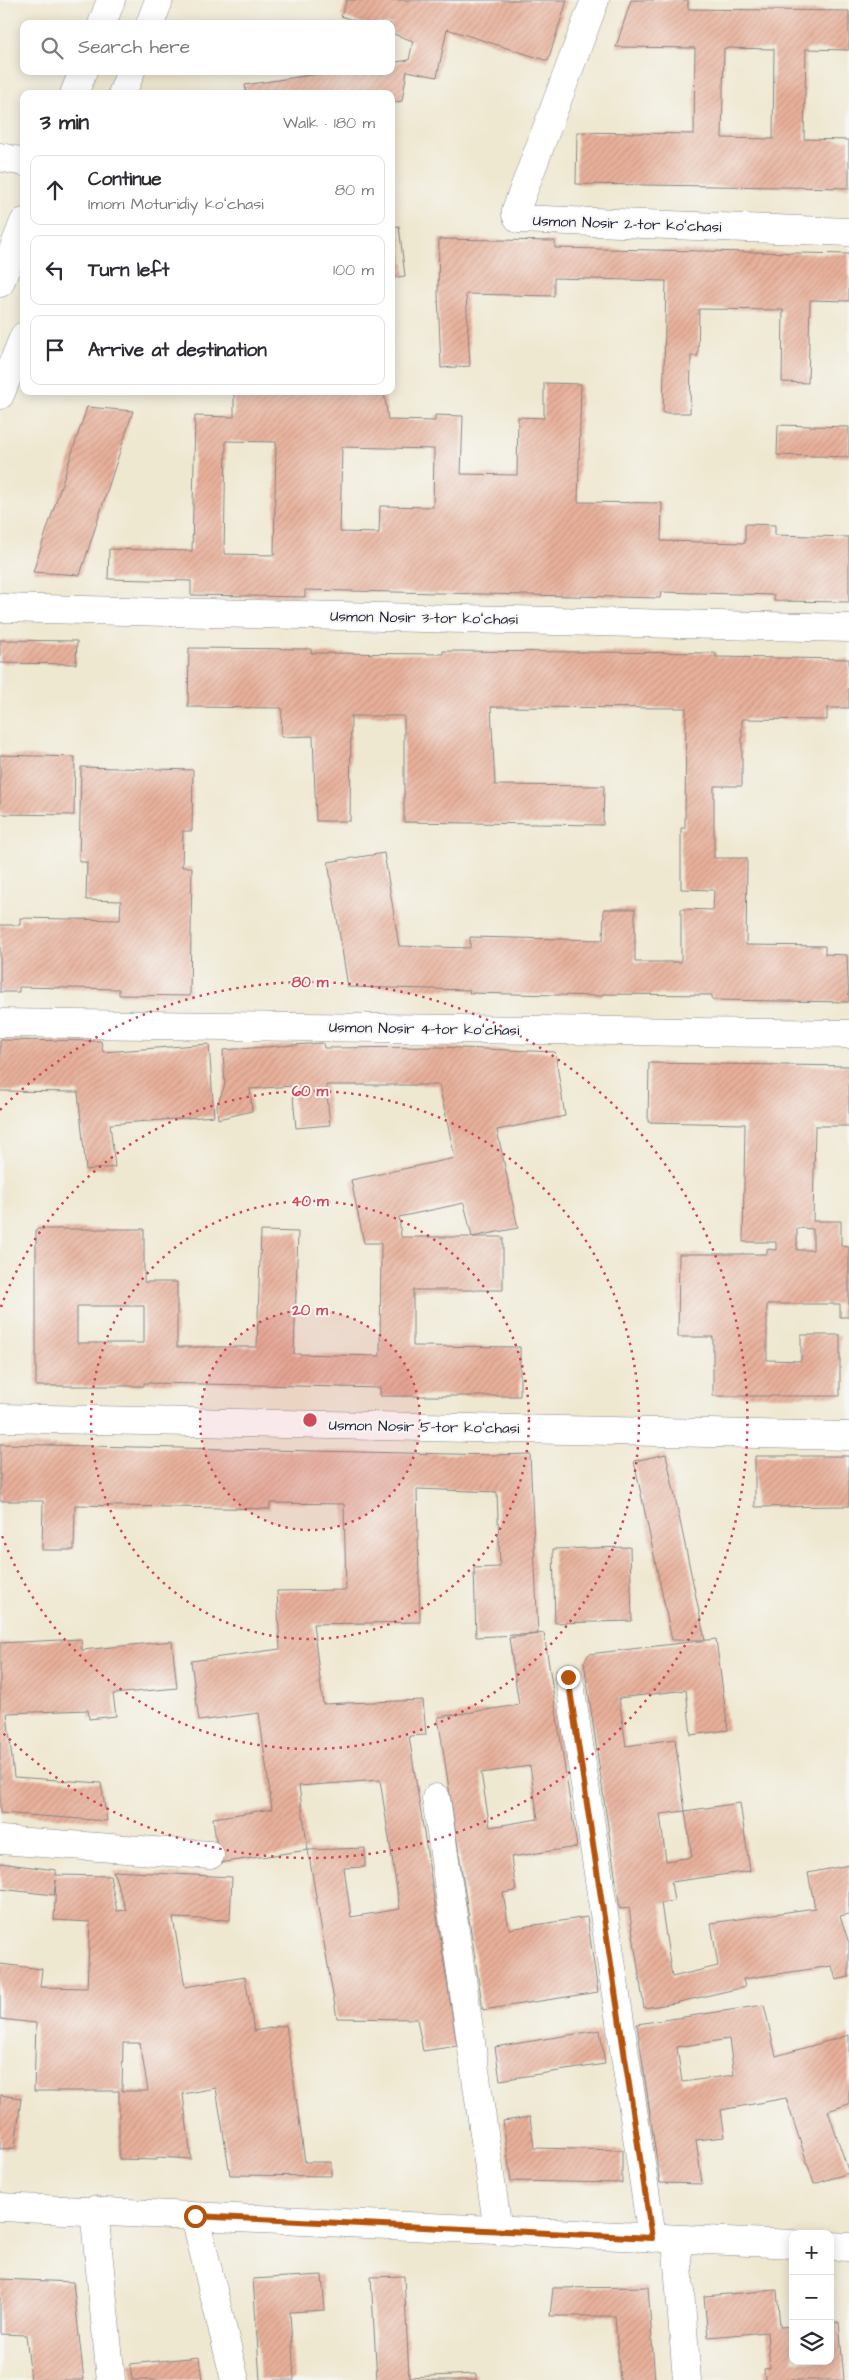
<!DOCTYPE html>
<meta charset="utf-8">
<style>
:root{--surface:#fff;--page:#f7f7f7;--text:#2b2b33;--muted:#7c7c81;--line:#e1e1e2}
body{margin:0;font-family:"Architects Daughter",sans-serif;background:var(--page);color:var(--text)}
.controls{position:absolute;right:15px;bottom:15px;display:grid;overflow:hidden;border-radius:10px;box-shadow:0 2px 12px #0003}
.controls button{width:45px;height:45px;display:grid;place-items:center;padding:0;border:0;border-bottom:1px solid var(--line);background:var(--surface);color:var(--text);font:25px sans-serif}
.stop{position:absolute;width:15px;height:15px;margin:-11px;border:4px solid #b45309;border-radius:50%;background:#fff}
.stop.end{background:#b45309;border-color:#fff;box-shadow:0 1px 5px #0008}
.list{margin:0;padding:0;list-style:none}
h2{display:flex;justify-content:space-between;align-items:center;height:65px;margin:0;padding:0 20px;font-size:21px}
h2 small{font-size:16px;font-weight:400;color:var(--muted)}
.list li{display:grid;grid-template-columns:32px 1fr auto;gap:15px;align-items:center;box-sizing:border-box;height:70px;margin:0 10px 10px;padding:0 10px;border:1px solid var(--line);border-radius:10px}
.list b{display:block;font-size:19px;white-space:nowrap}
.list p{margin:0;font-size:16px;white-space:nowrap;color:var(--muted)}
.list em{font-size:16px;font-style:normal;color:var(--muted)}
.icon{flex:none;width:28px;height:28px;fill:none;stroke:currentColor;stroke-width:2;stroke-linecap:round;stroke-linejoin:round}
.map{position:relative;flex:none;width:849px;height:2380px;overflow:hidden}
.search{position:absolute;background:var(--surface);box-shadow:0 2px 12px #0003;left:20px;top:20px;width:375px;height:55px;display:flex;align-items:center;gap:12px;box-sizing:border-box;padding:0 18px;border-radius:10px;color:var(--muted);font-size:19px}
.panel{position:absolute;background:var(--surface);box-shadow:0 2px 12px #0003;left:20px;top:90px;width:375px;height:305px;border-radius:10px}
.map>svg:first-child{display:block}
.building{fill:url(#building-hatch);fill-rule:evenodd}
.lines{fill:none;stroke-linecap:round;stroke-linejoin:round}
.minor-casing{stroke:#888586;stroke-width:29}
.major-casing{stroke:#888586;stroke-width:29}
.minor{stroke:#fff;stroke-width:28}
.major{stroke:#fff;stroke-width:28}
.route{stroke:#b45309;stroke-width:6}
.ring{fill:none;stroke:#d1495b;stroke-width:2.5;stroke-dasharray:2.5 5}
.labels{text-anchor:middle;dominant-baseline:central;stroke-width:4;stroke-linejoin:round;paint-order:stroke}
.street-label{font-size:15px;fill:#22223b;stroke:#f6f6f2}
.centre{fill:#d1495b;stroke:#f6f6f2;stroke-width:2.5}
.ring-label{font-size:15px;text-anchor:middle;font-weight:bold;fill:#d1495b;stroke:#f6f6f2;stroke-width:4;stroke-linejoin:round;paint-order:stroke}
</style>
<div class="map">
<svg width="849" height="2380" viewBox="0 0 849 2380">
<defs>
<pattern id="building-hatch" width="6" height="6" patternUnits="userSpaceOnUse" patternTransform="scale(1.25)"><rect width="6" height="6" fill="#e8b09a"/><path d="M-1 1l2-2M0 6l6-6M5 7l2-2" fill="none" stroke="#c79786"/></pattern>
</defs>
<rect width="100%" height="100%" fill="#f6f6f2"/>
<filter id="ink" filterUnits="userSpaceOnUse"><feTurbulence type="fractalNoise" baseFrequency=".02" numOctaves="2"/><feDisplacementMap in="SourceGraphic" scale="10" xChannelSelector="R" yChannelSelector="G"/><feConvolveMatrix kernelMatrix="1 2 1 2 8 2 1 2 1" color-interpolation-filters="sRGB"/></filter>
<filter id="wash" filterUnits="userSpaceOnUse"><feTurbulence type="fractalNoise" baseFrequency=".0096" numOctaves="4" result="noise"/><feDisplacementMap in="SourceGraphic" scale="20" xChannelSelector="R" yChannelSelector="G"/><feGaussianBlur stdDeviation="1.12" result="paint"/><feColorMatrix in="noise" values="0 0 0 0 0 0 0 0 0 0 0 0 0 0 0 0 0 1.4 0 .05"/><feComposite in="paint" operator="in"/></filter>
<g filter="url(#wash)">
<rect width="100%" height="100%" fill="#efe8d1"/>
<g id="blocks">
<g class="building">
<path d="M347,0H567L548,61L447,29L437,77L407,71L402,101L391,103V94H246L245,85L337,71H391V63L409,60L413,41L391,33V24H364L341,16Z"/>
<path d="M631,0H688V9L849,11V50L806,49L804,139L849,140V188L576,184L577,132L694,134L695,48L616,47ZM724,48L774,49L773,139L722,138Z"/>
<path d="M399,226L405,276L391,278V227Z"/>
<path d="M439,239L555,241V248L849,254V301L810,300L808,383L782,382L783,310L699,309L698,356H691L690,413H663L666,281L554,278V296L466,294L470,366L441,368L438,294Z"/>
<path d="M544,383L581,384L578,502L662,503L661,541L745,543V524L775,525V535L849,537V602L774,601V595L661,592L660,598L305,590V597L191,595V581L108,579L109,549L192,551L195,416L234,417V391H384L388,420L435,421V415L463,416L461,474L517,475L518,417L544,418ZM226,441L276,442L274,555L224,554ZM342,447L434,449L433,507L380,506L379,533L340,532Z"/>
<path d="M87,407L133,411L80,575L33,572Z"/>
<path d="M778,425L849,427V457L777,455Z"/>
<path d="M0,640L77,641L76,664L0,663Z"/>
<path d="M189,648L311,649V653L443,654V651L716,653V657L849,659V708H827V720L742,719V786H714V858H747L746,945L825,946V954L847,955L849,1002L712,1000V995L602,994V996L469,993L470,990L348,987L328,862L384,853L399,946L470,948V937L603,940L604,909H635V962H681V909L713,910L714,890L681,889V828H685L686,708L491,707L495,785L604,786L603,825L404,822V716H351L350,821H316L313,736L281,737L282,708L188,707Z"/>
<path d="M0,755L75,757L74,815L0,814Z"/>
<path d="M81,767L193,770L192,831H183L182,867H192L190,996L119,995V989L19,987V992H0V925H20V918L120,920L121,901L86,900L87,862H79Z"/>
<path d="M0,1040L101,1041L103,1052L209,1044L214,1116L110,1124L115,1167L86,1170L78,1092L0,1091Z"/>
<path d="M323,1043L324,1048L437,1047L555,1052L565,1116L497,1130L518,1228L472,1237L464,1203L399,1217L401,1237H503V1290H413V1346L520,1347V1396H380V1388L257,1385L144,1383V1386H36V1229H144V1282H177V1347H257L261,1231L298,1232L294,1354L380,1356L381,1243H364L351,1180L455,1158L439,1085H326L330,1125L296,1128L292,1086L250,1089L252,1111L218,1119L217,1105L225,1085L223,1050ZM77,1306H144V1343H77Z"/>
<path d="M649,1063L849,1066V1126H815L813,1221H841V1246L849,1247V1317H840V1304H767V1360L801,1361V1335H840V1396H713V1337H678L679,1254H767V1249L776,1250V1242H743L745,1124L648,1122ZM797,1228L813,1229V1250H797Z"/>
<path d="M0,1444L495,1455L530,1454L538,1634L544,1633L577,1847L511,1857L516,1891L503,1893L509,1929L587,1917L598,1992L483,2010L438,1717L519,1705L509,1638L538,1634L476,1637L474,1568L500,1567L497,1492L417,1489L420,1622L313,1624L323,1704L423,1700L426,1735L409,1736L457,2046L423,2051L417,2019L337,2018L308,1850L219,1863L213,1818L272,1809L259,1713L199,1721L191,1661L280,1649L277,1591L346,1590L344,1504L270,1503V1509L75,1505L74,1550H42L43,1501H0ZM530,1766L538,1819L490,1827L481,1773ZM380,1780L400,1909L351,1917L344,1868L365,1867V1848L308,1850L299,1786Z"/>
<path d="M666,1454L705,1640H672L634,1461Z"/>
<path d="M755,1456H849V1506L755,1507Z"/>
<path d="M630,1547L632,1621L555,1623L553,1549Z"/>
<path d="M81,1639L82,1650L172,1641L177,1688L113,1694L116,1716L89,1719L88,1710L7,1713L14,1777L101,1783L107,1821L0,1813V1643Z"/>
<path d="M716,1639L728,1730L691,1735L686,1690L619,1698L626,1746L675,1739L685,1811L660,1814L666,1861L692,1857L685,1811L740,1803L750,1871L671,1882L674,1901L661,1903L672,1977L718,1966L711,1923L815,1908L808,1873L849,1865V1914L840,1916L849,1943V1977L836,1980L832,1966L743,1979L745,1987L675,2003L644,2008L629,1908L620,1909L584,1662L589,1654Z"/>
<path d="M0,1863L56,1870V1875L110,1876L117,1911L126,1910L113,1871L232,1877L230,1920L173,1918L185,1987L245,1977L254,2031L286,2025L305,2162H331V2176L230,2175L216,2088L183,2094L191,2159L157,2157V2160L119,2159V2091H34L36,2023L0,2019V1964L42,1969L40,1987L87,1988L90,1922L54,1920L56,1880L54,1895L0,1889ZM123,2043H140L148,2091H122Z"/>
<path d="M764,2005L776,2056L849,2035V2104L828,2111L849,2173L814,2184L786,2098L721,2110L725,2137L696,2140L702,2184L660,2183L637,2024ZM729,2039L734,2075L682,2082L677,2047Z"/>
<path d="M600,2030L605,2064L500,2080L495,2047Z"/>
<path d="M0,2095L21,2098L15,2148L0,2149Z"/>
<path d="M530,2117L534,2148L622,2150V2183L511,2181L503,2121Z"/>
<path d="M322,2275L325,2310L290,2312L294,2380H260L253,2279Z"/>
<path d="M404,2276L409,2377L476,2374V2380H377L371,2277Z"/>
<path d="M0,2279L73,2282L84,2380H31L26,2335L0,2334Z"/>
<path d="M648,2287L655,2380H620L615,2316H550L553,2288Z"/>
<path d="M777,2290L780,2327L793,2326V2361H830V2323L839,2322L844,2380H765L764,2369L770,2368L767,2332L708,2337L704,2296Z"/>
<path d="M199,2357L202,2380H132L130,2364Z"/>
</g>
</g>
</g>
<g filter="url(#ink)">
<use href="#blocks" fill-opacity="0" stroke="#888586" stroke-width="1"/>
<g class="lines">
<g class="minor-casing">
<g id="minor">
<path d="M595,0L516,210V215L519,219L849,232"/>
<path d="M0,157L24,162"/>
<path d="M0,608L849,628"/>
<path d="M0,1023L849,1034"/>
<path d="M0,1418L849,1436"/>
<path d="M569,1677L652,2238"/>
<path d="M436,1798L498,2231"/>
<path d="M0,1840L210,1855"/>
<path d="M0,2207L793,2244"/>
<path d="M94,2210L111,2380"/>
<path d="M195,2217L235,2380"/>
<path d="M676,2239L687,2380"/>
<path d="M830,2246L849,2247"/>
</g>
</g>
<g class="major-casing">
<g id="major">
<path d="M102,24L111,0"/>
<path d="M150,24L159,0"/>
<path d="M74,94L83,71"/>
<path d="M122,94L131,71"/>
<path d="M0,283L24,222"/>
<path d="M0,395L24,336"/>
</g>
</g>
<use href="#minor" class="minor"/>
<use href="#major" class="major"/>
</g>
</g>
<g class="lines" filter="url(#ink)">
<path class="route" d="M195,2216L652,2238L568,1677"/>
</g>
<circle cx="310" cy="1420" r="110" fill="#d1495b" fill-opacity=".12"/>
<g class="ring">
<circle cx="310" cy="1420" r="110"/>
<circle cx="310" cy="1420" r="219"/>
<path d="M1 1307A329 329 0 1 1 1 1533"/>
<path d="M0 1110A438 438 0 1 1 0 1730"/>
</g>
<g class="labels">
<g class="street-label">
<text transform="translate(627 224) rotate(2)">Usmon Nosir 2-tor koʻchasi</text>
<text transform="translate(424 618) rotate(1)">Usmon Nosir 3-tor koʻchasi</text>
<text transform="translate(424 1029) rotate(1)">Usmon Nosir 4-tor koʻchasi</text>
<text transform="translate(424 1427) rotate(1)">Usmon Nosir 5-tor koʻchasi</text>
</g>
</g>
<circle cx="310" cy="1420" r="8" class="centre"/>
<g class="ring-label">
<text x="310" y="987">80 m</text>
<text x="310" y="1096">60 m</text>
<text x="310" y="1206">40 m</text>
<text x="310" y="1315">20 m</text>
</g>
</svg>
<div class="controls">
<button>+</button>
<button>−</button>
<button><svg class="icon" aria-label="layers" viewBox="0 0 24 24"><path d="M12 4l9 5-9 5-9-5zM3 14l9 5 9-5"/></svg></button>
</div>
<div class="stop" style="left:195px;top:2216px"></div>
<div class="stop end" style="left:568px;top:1677px"></div>
<div class="search"><svg class="icon" aria-label="search" viewBox="0 0 24 24"><circle cx="10" cy="10" r="6"/><path d="M15 15l6 6"/></svg>Search here</div>
<section class="panel">
<h2>3 min<small>Walk · 180 m</small></h2>
<ul class="list">
<li><svg class="icon" aria-label="ahead" viewBox="0 0 24 24"><path d="M12 20V5M6 11l6-6 6 6"/></svg><div><b>Continue</b><p>Imom Moturidiy koʻchasi</p></div><em>80 m</em></li>
<li><svg class="icon" aria-label="left" viewBox="0 0 24 24"><path d="M17 20v-9H6M10 6l-5 5 5 5"/></svg><div><b>Turn left</b></div><em>100 m</em></li>
<li><svg class="icon" aria-label="arrive" viewBox="0 0 24 24"><path d="M6 21V4h12l-3 4 3 4H6"/></svg><div><b>Arrive at destination</b></div></li>
</ul>
</section>
</div>
